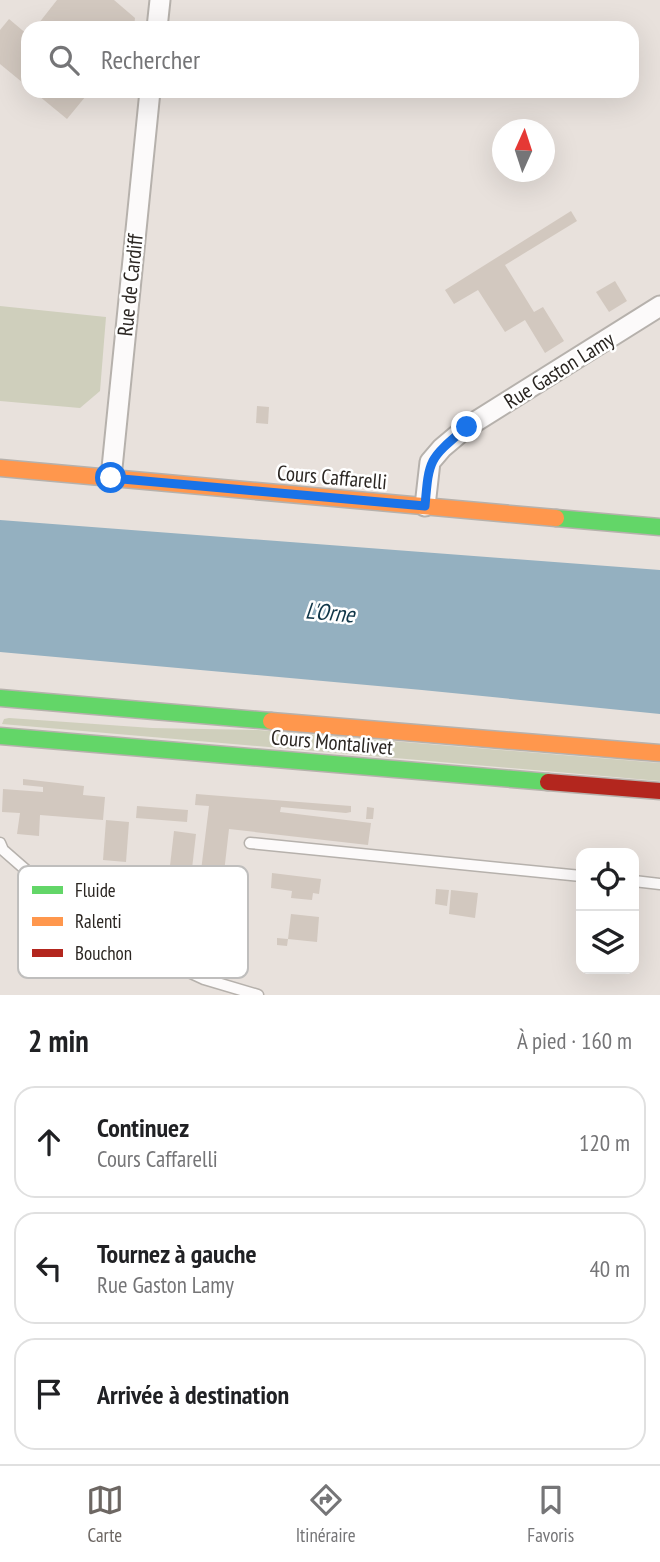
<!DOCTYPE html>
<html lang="fr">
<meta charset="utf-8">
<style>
:root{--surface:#fff;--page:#f6f6f6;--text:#202124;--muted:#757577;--line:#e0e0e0;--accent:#6d6763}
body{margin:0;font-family:"PT Sans Narrow",sans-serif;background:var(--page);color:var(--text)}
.controls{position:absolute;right:21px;bottom:21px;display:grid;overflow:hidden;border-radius:14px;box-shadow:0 7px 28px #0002}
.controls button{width:63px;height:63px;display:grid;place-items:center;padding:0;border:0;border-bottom:2px solid var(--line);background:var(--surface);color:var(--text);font:35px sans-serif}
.compass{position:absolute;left:492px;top:119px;width:63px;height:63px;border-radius:50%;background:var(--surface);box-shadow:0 7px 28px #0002;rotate:3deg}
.stop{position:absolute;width:21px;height:21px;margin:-16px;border:5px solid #1a73e8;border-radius:50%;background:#fff}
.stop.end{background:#1a73e8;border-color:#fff;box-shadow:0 2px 7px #0008}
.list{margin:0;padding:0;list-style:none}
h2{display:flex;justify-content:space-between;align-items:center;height:91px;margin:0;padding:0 28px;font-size:30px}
h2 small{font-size:23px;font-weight:400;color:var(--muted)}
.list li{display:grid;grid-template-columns:46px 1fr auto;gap:21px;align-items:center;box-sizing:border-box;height:112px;margin:0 14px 14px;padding:0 14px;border:2px solid var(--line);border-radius:21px}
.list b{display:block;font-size:26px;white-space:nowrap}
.list p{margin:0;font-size:23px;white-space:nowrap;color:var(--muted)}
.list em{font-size:23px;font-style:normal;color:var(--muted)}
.icon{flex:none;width:38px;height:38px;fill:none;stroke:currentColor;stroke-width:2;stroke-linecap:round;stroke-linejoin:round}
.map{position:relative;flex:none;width:660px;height:995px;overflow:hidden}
.search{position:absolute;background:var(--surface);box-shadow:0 7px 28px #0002;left:21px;right:21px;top:21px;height:77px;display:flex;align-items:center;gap:18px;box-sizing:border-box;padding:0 24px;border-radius:21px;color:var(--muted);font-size:26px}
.sheet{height:469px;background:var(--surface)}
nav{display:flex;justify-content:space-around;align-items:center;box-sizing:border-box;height:98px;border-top:2px solid var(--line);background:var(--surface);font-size:19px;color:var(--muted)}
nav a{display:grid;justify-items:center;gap:4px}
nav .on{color:var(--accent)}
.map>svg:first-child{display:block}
.green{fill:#cfcfbc}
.water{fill:#94b0c0}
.building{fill:#d2c8bf}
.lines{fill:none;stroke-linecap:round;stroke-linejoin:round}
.lane-casing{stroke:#b6b1ac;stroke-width:13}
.street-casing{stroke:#b6b1ac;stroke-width:23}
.fast-casing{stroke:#b6b1ac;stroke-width:19}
.slow-casing{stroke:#b6b1ac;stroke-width:19}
.jam-casing{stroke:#b6b1ac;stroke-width:19}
.lane{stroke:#fcfafa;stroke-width:10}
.street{stroke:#fcfafa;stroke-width:19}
.fast{stroke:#63d668;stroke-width:16}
.slow{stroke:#ff974d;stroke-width:16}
.jam{stroke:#b3261e;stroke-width:16}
.route{stroke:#1a73e8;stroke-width:9}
.labels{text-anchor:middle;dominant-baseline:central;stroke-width:5;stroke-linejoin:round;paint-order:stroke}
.street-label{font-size:21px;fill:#2b2622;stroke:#fff}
.water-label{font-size:23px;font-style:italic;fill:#103648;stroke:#fff}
.key{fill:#fff;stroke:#bfbebd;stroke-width:2}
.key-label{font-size:19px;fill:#2b2622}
</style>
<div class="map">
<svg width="660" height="995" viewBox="0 0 660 995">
<rect width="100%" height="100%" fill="#e8e1dc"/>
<g class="green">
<path d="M0,306L106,317L100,391L80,408L0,401Z"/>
<path d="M9,718L152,728L258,730L660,763V781L2,724L4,719Z"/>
</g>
<path class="water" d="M0,520L660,570V714L422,690L0,652Z"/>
<g class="building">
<path d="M57,0H114L135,18L134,28H35Z"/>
<path d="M9,19L28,35V87L0,64V30Z"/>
<path d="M33,91H90L67,119Z"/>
<path d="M571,211L577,221L505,265L534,312L543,307L564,341L545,353L525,320L505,332L478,290L454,304L445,290Z"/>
<path d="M615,281L627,301L609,312L596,292Z"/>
<path d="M257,406L269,407L268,424L256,423Z"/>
<path d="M23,779L84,786L83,795L105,797L103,820L40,815L39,836L17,834L20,813L2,812L3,789L43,792V787L23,785Z"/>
<path d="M196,794L351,806V812L346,813L281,807L280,812L371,823L368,845L229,829L222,890L199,887L209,806L195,805Z"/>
<path d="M137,806L188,810L187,822L136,818Z"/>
<path d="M367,807L374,808L373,819H366Z"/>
<path d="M106,820L129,822L126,862L103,860Z"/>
<path d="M174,831L196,834L190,886L168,883Z"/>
<path d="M272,873L321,879L319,894L313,893L312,900L291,898L292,891L271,888Z"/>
<path d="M436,889L449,890L447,906L435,904Z"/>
<path d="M451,890L478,893L475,918L449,914Z"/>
<path d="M291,914L319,917L317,942L288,939Z"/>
<path d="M277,938L288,939L287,946L277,945Z"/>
</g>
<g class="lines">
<g class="lane-casing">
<g id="lane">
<path d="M0,843L3,850L66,905L163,960L204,979L258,995"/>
<path d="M250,843L581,876"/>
<path d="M634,881L660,884"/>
</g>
</g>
<g class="street-casing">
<g id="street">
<path d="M157,28L160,0"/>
<path d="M111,478L150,91"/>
<path d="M425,506L430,462L442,448L467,427L660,306"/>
</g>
</g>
<g class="fast-casing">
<g id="fast">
<path d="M556,518L660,527"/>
<path d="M0,698L271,721"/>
<path d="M0,736L548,782"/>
</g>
</g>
<g class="slow-casing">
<g id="slow">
<path d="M0,468L556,518"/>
<path d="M271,721L660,753"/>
</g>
</g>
<g class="jam-casing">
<path id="jam" d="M548,782L660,791"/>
</g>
<use href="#lane" class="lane"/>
<use href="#street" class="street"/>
<use href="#fast" class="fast"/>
<use href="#slow" class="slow"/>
<use href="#jam" class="jam"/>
</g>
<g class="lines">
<path class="route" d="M111,478L425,506C429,458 429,459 467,427"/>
</g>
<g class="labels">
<g class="street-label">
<text transform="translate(130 285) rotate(-84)">Rue de Cardiff</text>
<text transform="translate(559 370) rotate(-32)">Rue Gaston Lamy</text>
<text transform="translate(332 477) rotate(5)">Cours Caffarelli</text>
<text transform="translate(332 742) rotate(5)">Cours Montalivet</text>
</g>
<g class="water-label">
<text transform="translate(330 612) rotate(5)">L'Orne</text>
</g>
</g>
<rect x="18" y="866" width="230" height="112" rx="10" class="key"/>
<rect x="32" y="886" width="31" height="8" fill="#63d668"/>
<rect x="32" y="917" width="31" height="9" fill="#ff974d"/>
<rect x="32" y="949" width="31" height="8" fill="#b3261e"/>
<g class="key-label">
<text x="75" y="897">Fluide</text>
<text x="75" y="928">Ralenti</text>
<text x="75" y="960">Bouchon</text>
</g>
</svg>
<div class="controls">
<button><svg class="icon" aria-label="locate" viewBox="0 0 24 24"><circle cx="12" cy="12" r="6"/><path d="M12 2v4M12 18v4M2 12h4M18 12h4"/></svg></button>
<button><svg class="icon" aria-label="layers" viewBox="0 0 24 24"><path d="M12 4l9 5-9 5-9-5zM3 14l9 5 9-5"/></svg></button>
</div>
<svg class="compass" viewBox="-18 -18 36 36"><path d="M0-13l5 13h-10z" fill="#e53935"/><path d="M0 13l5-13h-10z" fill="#757577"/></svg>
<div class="stop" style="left:111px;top:478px"></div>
<div class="stop end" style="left:467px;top:427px"></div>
<div class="search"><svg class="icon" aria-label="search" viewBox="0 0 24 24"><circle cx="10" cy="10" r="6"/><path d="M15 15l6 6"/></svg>Rechercher</div>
</div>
<section class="sheet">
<h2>2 min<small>À pied · 160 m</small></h2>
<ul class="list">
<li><svg class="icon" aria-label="ahead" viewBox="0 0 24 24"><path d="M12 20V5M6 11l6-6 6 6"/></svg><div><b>Continuez</b><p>Cours Caffarelli</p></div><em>120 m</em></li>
<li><svg class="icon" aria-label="left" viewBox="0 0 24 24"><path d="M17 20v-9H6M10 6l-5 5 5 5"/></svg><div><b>Tournez à gauche</b><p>Rue Gaston Lamy</p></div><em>40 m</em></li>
<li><svg class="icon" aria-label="arrive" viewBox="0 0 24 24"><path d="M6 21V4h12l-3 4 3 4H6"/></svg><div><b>Arrivée à destination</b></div></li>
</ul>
</section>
<nav>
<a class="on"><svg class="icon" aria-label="map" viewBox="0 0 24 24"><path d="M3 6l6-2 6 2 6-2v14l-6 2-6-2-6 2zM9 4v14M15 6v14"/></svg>Carte</a>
<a><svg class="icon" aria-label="directions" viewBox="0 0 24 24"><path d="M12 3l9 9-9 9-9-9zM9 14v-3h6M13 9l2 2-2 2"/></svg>Itinéraire</a>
<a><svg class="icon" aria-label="saved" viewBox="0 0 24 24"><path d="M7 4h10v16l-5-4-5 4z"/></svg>Favoris</a>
</nav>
